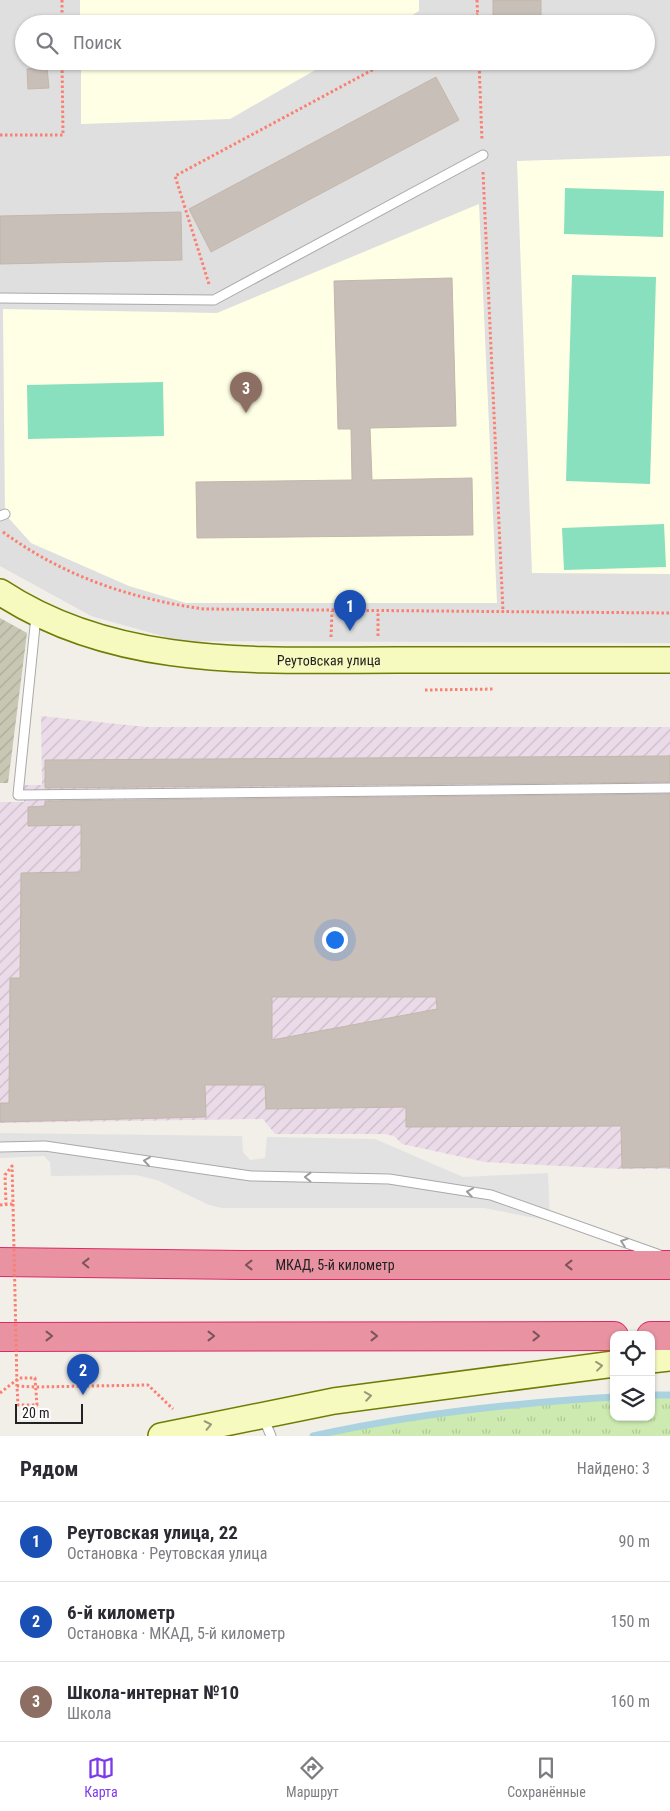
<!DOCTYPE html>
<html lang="ru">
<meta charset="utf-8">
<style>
:root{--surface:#fff;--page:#f7f7f7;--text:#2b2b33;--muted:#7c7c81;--line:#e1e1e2;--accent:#7c3aed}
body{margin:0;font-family:"Roboto Condensed",sans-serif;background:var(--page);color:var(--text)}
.controls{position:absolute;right:15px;bottom:15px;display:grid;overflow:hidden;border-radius:10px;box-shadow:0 1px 4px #0004}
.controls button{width:45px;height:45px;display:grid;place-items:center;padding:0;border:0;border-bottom:1px solid var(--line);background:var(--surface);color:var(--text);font:25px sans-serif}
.scale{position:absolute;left:15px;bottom:12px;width:68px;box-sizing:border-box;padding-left:5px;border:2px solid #222;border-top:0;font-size:14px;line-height:18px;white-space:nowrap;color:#222;-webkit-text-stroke:4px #fff;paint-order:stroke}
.you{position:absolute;left:334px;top:939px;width:18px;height:18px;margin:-12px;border:4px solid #fff;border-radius:50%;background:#1a73e8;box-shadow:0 0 0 8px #1a73e833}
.badge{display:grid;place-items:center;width:32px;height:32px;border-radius:50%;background:var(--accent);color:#fff;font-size:16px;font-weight:700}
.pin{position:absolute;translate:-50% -41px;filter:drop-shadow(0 1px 2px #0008)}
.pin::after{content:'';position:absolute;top:26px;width:18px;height:15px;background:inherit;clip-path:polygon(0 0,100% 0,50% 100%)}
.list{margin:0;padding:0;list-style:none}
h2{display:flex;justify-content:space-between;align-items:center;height:65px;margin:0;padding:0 20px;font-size:21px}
h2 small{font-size:16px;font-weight:400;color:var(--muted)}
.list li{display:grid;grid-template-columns:32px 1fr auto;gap:15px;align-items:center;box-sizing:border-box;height:80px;padding:0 20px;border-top:1px solid var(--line)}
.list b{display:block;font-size:19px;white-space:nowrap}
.list p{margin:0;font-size:16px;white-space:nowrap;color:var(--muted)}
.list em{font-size:16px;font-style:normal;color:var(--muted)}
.icon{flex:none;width:28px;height:28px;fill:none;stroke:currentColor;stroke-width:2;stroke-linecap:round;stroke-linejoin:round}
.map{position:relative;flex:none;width:670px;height:1436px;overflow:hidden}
.search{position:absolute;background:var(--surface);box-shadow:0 1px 4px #0004;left:15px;right:15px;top:15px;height:55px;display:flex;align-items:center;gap:12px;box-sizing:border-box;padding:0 18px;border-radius:28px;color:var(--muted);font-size:19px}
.sheet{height:305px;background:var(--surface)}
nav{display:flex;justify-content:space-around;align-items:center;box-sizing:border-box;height:70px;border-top:1px solid var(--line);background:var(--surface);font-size:14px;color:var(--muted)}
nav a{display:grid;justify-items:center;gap:2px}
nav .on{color:var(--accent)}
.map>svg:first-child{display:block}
.residential{fill:#e0dfdf;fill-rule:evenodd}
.industrial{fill:url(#industrial-furrows)}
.education{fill:#ffffe5}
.construction{fill:url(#construction-furrows)}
.grass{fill:url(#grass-tufts)}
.pitch{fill:#88e0be}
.parking{fill:#e2e2e2}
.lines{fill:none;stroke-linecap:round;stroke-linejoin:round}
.stream{stroke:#aad3df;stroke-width:7}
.building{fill:#c7bfb8;stroke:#c4b6ab;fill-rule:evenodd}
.lane-casing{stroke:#a9a9a9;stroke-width:11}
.secondary-casing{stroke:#707d05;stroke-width:28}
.highway-casing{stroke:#dc2a67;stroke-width:30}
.path{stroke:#fa8072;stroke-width:3;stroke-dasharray:2.5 2.5;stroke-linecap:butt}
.lane{stroke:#fff;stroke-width:9}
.secondary{stroke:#f7fabf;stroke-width:25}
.highway{stroke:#e892a2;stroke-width:28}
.path-bridge{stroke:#fa8072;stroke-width:3;stroke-dasharray:2.5 2.5;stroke-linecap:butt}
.oneway{stroke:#9c9c9c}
.oneway2{stroke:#7b545c}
.oneway3{stroke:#979978}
.labels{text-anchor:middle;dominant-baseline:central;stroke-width:4;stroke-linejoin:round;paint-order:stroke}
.street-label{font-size:14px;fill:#222;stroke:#fff}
</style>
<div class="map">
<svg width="670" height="1436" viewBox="0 0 670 1436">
<defs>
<pattern id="industrial-furrows" width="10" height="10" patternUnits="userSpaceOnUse" patternTransform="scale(1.25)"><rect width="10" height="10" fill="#ebdbe8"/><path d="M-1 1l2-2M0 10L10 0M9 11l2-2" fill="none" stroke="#c9bcc7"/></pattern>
<pattern id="construction-furrows" width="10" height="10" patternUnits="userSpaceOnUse" patternTransform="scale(1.25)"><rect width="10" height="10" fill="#c7c7b4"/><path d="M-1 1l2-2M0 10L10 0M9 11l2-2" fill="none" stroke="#abab9a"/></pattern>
<pattern id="grass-tufts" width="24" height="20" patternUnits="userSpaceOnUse" patternTransform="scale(1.25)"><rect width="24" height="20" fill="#cdebb0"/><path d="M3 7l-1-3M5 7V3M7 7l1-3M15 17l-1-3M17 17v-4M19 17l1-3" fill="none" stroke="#b0c997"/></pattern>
</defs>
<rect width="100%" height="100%" fill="#f2efe9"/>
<path class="residential" d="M0,0H670V643L180,641L91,616L0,566ZM24,24H646V61H24Z"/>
<path class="industrial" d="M41,716L146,727H670V1169H619L485,1162L402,1144L394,1136L384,1134H275L263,1119L0,1123V802H24V785H42Z"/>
<g class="education">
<path d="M80,0H419V11L397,24H80Z"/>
<path d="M81,61H331L230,119L81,124Z"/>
<path d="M670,156V574L532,573L517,161Z"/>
<path d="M479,204L497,603H186L129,586L31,543L5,514L3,309L217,313Z"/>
</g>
<path class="construction" d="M0,618L27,633L8,783H0Z"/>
<path class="grass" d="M651,1395H670V1436H313C412,1414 512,1403 614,1397V1417H651Z"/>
<g class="pitch">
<path d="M565,188L664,191L663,237L564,234Z"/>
<path d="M572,275L656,277L650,484L566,481Z"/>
<path d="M163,382L164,436L28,439L27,385Z"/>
<path d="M664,524L666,567L564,570L562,528Z"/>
</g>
<path class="parking" d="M0,1133L242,1136L243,1152L250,1160L265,1158L267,1137L375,1139L463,1177L548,1173L550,1221L484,1208H222L209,1205L157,1180L136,1175L51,1176L50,1162L44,1156L0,1158Z"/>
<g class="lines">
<g class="stream">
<path d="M651,1395H670"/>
<path d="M313,1436C412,1414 512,1403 614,1397"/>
</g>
</g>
<g class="building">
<rect x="493" y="0" width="48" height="24"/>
<path d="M47,67L49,88L28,89L27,69Z"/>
<path d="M436,77L459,120L211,252L189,209Z"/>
<path d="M181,212L182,260L0,264V216Z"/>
<path d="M452,278L456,426L370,428L372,480L472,478L473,535L197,538L196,482L352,480L351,429H338L334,281Z"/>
<path d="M670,756V782L45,788V760Z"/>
<path d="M670,794V1167L622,1168L621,1126L406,1127V1107L266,1109L265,1085H205L206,1117L0,1122V1103H9L10,978H20L21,873L81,872V825L28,826V807L45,806V801ZM272,997H436L437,1009L272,1040Z"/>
</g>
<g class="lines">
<g class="lane-casing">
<g id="lane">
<path d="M0,298L214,300L483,155"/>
<path d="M0,516L5,514"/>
<path d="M36,616L18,795L670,788"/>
<path d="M0,1147L45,1146L251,1176L389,1179L491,1195L660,1255"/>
<path d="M263,1417L271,1436"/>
</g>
</g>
<g class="secondary-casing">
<g id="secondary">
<path id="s1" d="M0,592C118,670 262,660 397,660C488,660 579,660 670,660"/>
<path d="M651,1360L670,1358"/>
<path d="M161,1436L334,1401L614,1364"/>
</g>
</g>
<g class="highway-casing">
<g id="highway">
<path id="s2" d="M0,1262L242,1265H670"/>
<path d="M651,1336H670"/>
<path d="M0,1337L614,1336"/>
</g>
</g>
<g class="path">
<path d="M62,0V24"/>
<path d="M477,0L478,24"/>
<path d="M459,24L478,14"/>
<path d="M479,61L482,141"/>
<path d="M0,135H63L62,61"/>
<path d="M483,172L503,612"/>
<path d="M209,284L175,176L389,61"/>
<path d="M3,532C63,576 131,599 204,609L670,613"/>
<path d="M378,636V612"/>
<path d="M331,637L332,611"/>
<path d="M425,690L495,689"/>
<path d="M0,1205L13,1204L12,1166L5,1175L6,1204"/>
<path d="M0,1393L19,1378H35L37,1405H18L17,1386L36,1387L148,1385L173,1409"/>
</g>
<use href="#lane" class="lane"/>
<use href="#secondary" class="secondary"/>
<use href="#highway" class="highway"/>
<path class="path-bridge" d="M13,1204L17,1386"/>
</g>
<defs><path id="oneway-chevron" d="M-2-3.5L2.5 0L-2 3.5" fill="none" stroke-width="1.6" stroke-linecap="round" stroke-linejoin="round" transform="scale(1.25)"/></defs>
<g class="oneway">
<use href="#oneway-chevron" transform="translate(147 1161) rotate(-172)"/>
<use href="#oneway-chevron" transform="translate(308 1177) rotate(-179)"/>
<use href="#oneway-chevron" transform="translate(470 1192) rotate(-171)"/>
<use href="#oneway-chevron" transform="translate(624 1242) rotate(-161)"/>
</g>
<g class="oneway2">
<use href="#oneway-chevron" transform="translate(86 1263) rotate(-179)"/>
<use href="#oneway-chevron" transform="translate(249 1265) rotate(-180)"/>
<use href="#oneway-chevron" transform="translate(569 1265) rotate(180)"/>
<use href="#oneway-chevron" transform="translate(49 1336)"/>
<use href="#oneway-chevron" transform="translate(211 1336)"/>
<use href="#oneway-chevron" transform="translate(374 1336)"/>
<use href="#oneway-chevron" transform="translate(536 1336)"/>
</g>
<g class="oneway3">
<use href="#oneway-chevron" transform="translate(599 1366) rotate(-7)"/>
<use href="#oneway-chevron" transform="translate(368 1396) rotate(-9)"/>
<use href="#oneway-chevron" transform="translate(208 1425) rotate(-12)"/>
</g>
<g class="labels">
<g class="street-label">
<text stroke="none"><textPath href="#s1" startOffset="341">Реутовская улица</textPath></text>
<text stroke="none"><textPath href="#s2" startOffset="335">МКАД, 5-й километр</textPath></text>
</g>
</g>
</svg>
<div class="controls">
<button><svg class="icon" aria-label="locate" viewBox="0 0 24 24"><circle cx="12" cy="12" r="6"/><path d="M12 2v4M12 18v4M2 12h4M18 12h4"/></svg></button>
<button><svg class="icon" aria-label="layers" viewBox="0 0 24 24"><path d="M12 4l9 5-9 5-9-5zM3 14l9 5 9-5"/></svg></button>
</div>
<div class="scale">20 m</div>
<div class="you"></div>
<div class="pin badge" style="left:350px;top:631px;background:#1a4fb4">1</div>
<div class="pin badge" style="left:83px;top:1395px;background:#1a4fb4">2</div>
<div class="pin badge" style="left:246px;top:413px;background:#8d6e63">3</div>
<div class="search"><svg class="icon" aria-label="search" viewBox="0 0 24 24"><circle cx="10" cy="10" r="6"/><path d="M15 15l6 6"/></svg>Поиск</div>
</div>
<section class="sheet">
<h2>Рядом<small>Найдено: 3</small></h2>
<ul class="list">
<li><span class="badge" style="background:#1a4fb4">1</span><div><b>Реутовская улица, 22</b><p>Остановка · Реутовская улица</p></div><em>90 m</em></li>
<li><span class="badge" style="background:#1a4fb4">2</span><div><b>6-й километр</b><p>Остановка · МКАД, 5-й километр</p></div><em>150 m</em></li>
<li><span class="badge" style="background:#8d6e63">3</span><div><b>Школа-интернат №10</b><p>Школа</p></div><em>160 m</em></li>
</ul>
</section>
<nav>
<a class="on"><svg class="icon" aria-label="map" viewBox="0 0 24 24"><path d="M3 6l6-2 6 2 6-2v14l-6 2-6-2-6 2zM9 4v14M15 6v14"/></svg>Карта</a>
<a><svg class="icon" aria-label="directions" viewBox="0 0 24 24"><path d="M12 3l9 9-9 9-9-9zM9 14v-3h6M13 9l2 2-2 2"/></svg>Маршрут</a>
<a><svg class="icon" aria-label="saved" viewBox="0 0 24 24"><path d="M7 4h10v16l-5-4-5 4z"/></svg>Сохранённые</a>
</nav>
